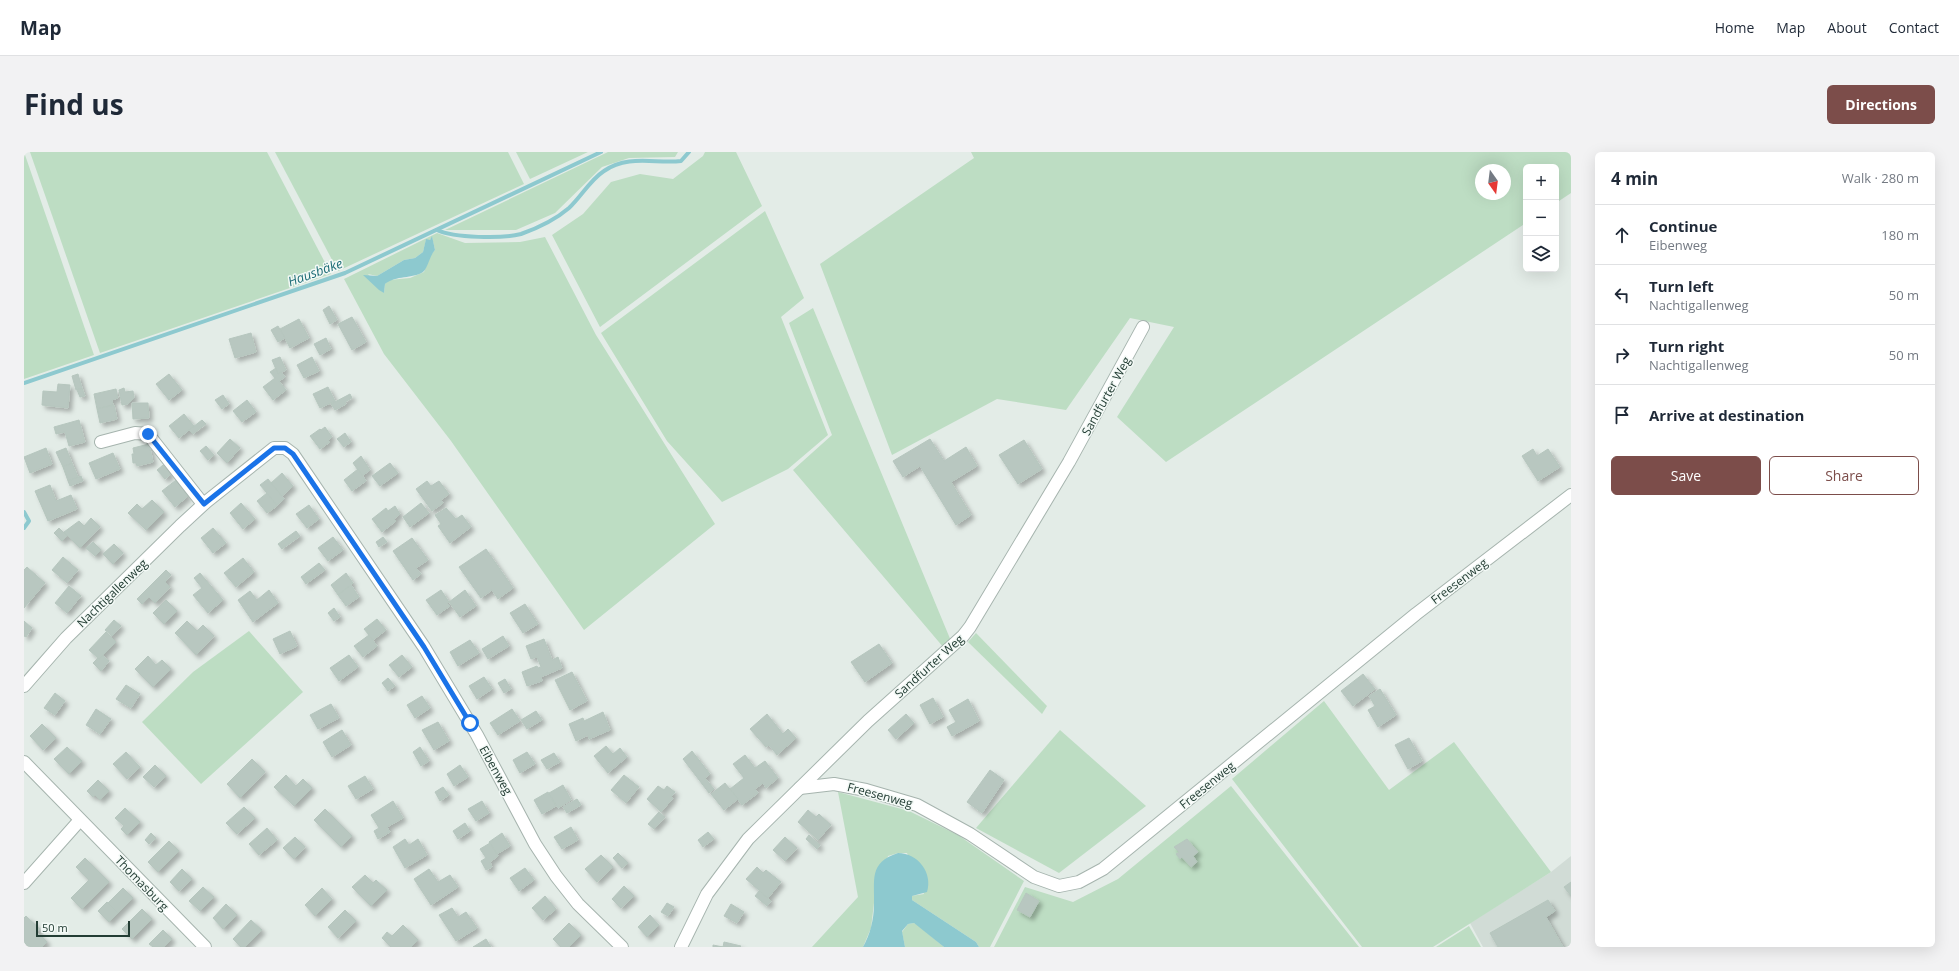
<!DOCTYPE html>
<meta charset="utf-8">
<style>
:root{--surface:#fff;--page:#f2f2f3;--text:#1f2937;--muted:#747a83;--line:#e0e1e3;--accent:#7c4d4a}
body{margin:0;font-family:"Open Sans",sans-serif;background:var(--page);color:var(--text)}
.controls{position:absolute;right:12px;top:12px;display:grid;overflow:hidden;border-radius:6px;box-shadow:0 4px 16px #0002}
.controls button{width:36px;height:36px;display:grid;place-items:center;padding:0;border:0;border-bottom:1px solid var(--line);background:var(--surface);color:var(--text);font:20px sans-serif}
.compass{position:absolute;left:1451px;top:12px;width:36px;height:36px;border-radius:50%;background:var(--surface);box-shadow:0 4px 16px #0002;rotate:166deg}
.scale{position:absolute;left:12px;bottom:10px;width:94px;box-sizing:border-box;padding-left:4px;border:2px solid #233d34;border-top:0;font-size:11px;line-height:14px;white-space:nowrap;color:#233d34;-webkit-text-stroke:3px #f3f9f6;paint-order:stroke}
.stop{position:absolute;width:12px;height:12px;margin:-9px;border:3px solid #1a73e8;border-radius:50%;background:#fff}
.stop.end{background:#1a73e8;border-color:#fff;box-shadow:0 1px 4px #0008}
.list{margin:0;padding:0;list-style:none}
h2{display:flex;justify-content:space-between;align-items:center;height:52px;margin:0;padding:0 16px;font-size:17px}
h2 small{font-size:13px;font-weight:400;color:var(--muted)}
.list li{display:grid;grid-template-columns:26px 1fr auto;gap:12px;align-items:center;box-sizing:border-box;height:60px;padding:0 16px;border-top:1px solid var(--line)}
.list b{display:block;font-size:15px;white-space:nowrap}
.list p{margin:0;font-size:13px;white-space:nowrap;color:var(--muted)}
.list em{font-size:13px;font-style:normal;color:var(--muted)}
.actions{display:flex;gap:8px;padding:12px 16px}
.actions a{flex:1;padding:9px 0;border:1px solid var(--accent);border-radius:6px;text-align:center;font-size:14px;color:var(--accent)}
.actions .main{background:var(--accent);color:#fff}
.icon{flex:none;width:22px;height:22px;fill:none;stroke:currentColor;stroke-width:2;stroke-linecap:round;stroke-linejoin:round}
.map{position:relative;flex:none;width:1547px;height:795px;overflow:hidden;border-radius:6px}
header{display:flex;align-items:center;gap:24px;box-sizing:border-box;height:56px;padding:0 20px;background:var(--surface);border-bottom:1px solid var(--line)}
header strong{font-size:19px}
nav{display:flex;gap:22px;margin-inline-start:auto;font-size:14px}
.intro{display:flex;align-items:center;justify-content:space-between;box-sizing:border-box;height:96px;padding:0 24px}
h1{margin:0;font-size:28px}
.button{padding:10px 18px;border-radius:6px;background:var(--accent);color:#fff;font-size:14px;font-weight:700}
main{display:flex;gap:24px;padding:0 24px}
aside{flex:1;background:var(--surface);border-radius:6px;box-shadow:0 4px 16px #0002}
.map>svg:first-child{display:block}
.built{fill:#d1dcd6}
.green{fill:#bdddc3;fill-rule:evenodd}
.water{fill:#8dc9cf}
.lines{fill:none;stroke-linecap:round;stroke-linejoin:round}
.stream{stroke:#8dc9cf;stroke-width:4}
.building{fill:#b8c7c0;stroke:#b6c6be;filter:url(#shadow)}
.street-casing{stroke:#a6b4ae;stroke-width:14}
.street{stroke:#fff;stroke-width:12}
.route{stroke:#1a73e8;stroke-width:5}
.labels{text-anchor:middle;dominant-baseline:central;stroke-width:3;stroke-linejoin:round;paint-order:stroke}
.street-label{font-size:12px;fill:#233d34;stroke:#f3f9f6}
.water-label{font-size:13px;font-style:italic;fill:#1f6e77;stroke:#f3f9f6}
</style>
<header>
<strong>Map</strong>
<nav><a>Home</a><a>Map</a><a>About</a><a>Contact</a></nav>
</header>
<div class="intro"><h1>Find us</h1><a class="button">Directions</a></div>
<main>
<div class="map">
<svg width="1547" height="795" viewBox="0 0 1547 795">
<defs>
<filter id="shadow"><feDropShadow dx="3.5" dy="3.5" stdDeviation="2" flood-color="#0004"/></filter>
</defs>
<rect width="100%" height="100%" fill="#e3ece7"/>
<path class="built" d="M1547,704V795H1459L1446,771L1527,720Z"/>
<g class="green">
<path d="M0,0L70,203L0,227Z"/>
<path d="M6,0H243L307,122L76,201Z"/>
<path d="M251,0H484L500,32L314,119Z"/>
<path d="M492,0H564L506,27Z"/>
<path d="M584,0H654L651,5L605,6L578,15L531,61L492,78H421Z"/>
<path d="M681,0H712L738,54L576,175L528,83L559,62L587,30L616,22L649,27L679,4Z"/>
<path d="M947,0H1547V41L1532,51V15H1502V71L1142,310L1093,265L1150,175L1106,166L1042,258L973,247L868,303L796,112L950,6ZM1457,18H1481V42H1457Z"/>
<path d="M741,59L780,146L757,165L804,283L764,317L698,350L643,289L577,181Z"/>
<path d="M413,81L441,91L496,90L521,85L572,183L691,372L560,478L427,289L360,202L320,127ZM408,85L411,98L406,104L400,120L386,126L365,128L361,132L360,141L344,122L353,124L380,108L391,106L399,100L402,88H406Z"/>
<path d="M789,156L927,489L920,496L769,318L808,283L765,171Z"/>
<path d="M225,479L279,540L177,632L118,570L169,520Z"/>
<path d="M952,481L1023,554L1018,562L944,490Z"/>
<path d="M1300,549L1365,638L1430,590L1527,720L1409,795H1338L1208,627Z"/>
<path d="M1036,578L1122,654L1035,721L952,676Z"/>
<path d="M1207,634L1335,795H970L1001,735L1049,750L1094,727Z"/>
<path d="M814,640L885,659L934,683L1000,729L966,795H955L952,790L888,748L887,744L900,742L883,701H874L864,704L850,751L847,776L839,795H788L834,745Z"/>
<path d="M890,771L895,774L920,795H881L878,780L884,772Z"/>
<path d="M1445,774L1457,795H1412Z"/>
</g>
<g class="water">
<path d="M408,84L411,98C405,105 404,116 399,120C388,127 372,123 361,132L360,141L355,138L339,123L353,124L380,108L391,106L399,100L402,87L406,88Z"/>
<path d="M874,701C894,701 909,721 903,740L888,744V748L952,790L955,795H920L890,771L884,772L878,779L881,795H839C846,783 850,767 850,753C851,728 844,711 874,701Z"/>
</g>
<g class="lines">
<g class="stream">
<path d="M413,78C430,86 478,87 497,82C514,76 531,68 545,56C557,45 566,28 580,19C604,2 632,12 657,9L665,0"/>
<path d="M0,231L321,121L577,0"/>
<path d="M0,360L5,369L0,376"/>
</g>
</g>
<g class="building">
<path d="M305,154L313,168L306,172L299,158Z"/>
<path d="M328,165L342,190L328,198L314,172Z"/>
<path d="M275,167L285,186L266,196L256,177Z"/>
<path d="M254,174L261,186L254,190L247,178Z"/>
<path d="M227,181L232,200L211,206L205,187Z"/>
<path d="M302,186L307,197L296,203L290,192Z"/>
<path d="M256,205L262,218L254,222L248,208Z"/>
<path d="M288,205L295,219L280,226L273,213Z"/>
<path d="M252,216L254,222L257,220L261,225L255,229L262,238L249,248L239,235L251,226L246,220Z"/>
<path d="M54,222L58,236L52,238L48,224Z"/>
<path d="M145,222L158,238L145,248L132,232Z"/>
<path d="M34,232L46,233L44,256L18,253L19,239L33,240Z"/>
<path d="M304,235L311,249L296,256L289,242Z"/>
<path d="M58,236L61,244L56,245L53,238Z"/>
<path d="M100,236L101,240L109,239L110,246L104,252L98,253L95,238Z"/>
<path d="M92,237L94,246L88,248L89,253L73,257L70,242Z"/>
<path d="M326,242L328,246L321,250L322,252L311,258L307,252Z"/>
<path d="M199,243L205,252L198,257L191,248Z"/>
<path d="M223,248L232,260L218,270L209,259Z"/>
<path d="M108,251H124L125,266L109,267Z"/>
<path d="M90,253L93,267L76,271L73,257Z"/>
<path d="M160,262L170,274L155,286L145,274Z"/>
<path d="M55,268L61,290L45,294L41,280L32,282L30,275Z"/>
<path d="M178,268L182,272L169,282L165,278Z"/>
<path d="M301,275L308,285L304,288L306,290L296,297L286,284L296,277L297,278Z"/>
<path d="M321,281L327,290L320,295L313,287Z"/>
<path d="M206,287L216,296L203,311L193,301Z"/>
<path d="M906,287L920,309L942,295L953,314L927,330L947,363L932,373L896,314L879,325L869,309Z"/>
<path d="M1000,288L1018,317L994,332L975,303Z"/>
<path d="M125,292L129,310L113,314L112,311H109L108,302H110L109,296Z"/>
<path d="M182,294L190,303L184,308L176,299Z"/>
<path d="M22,296L28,312L6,321L0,305Z"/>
<path d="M42,296L48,311L39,315L32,300Z"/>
<path d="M1509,297L1513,304L1524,297L1536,315L1514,329L1498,304Z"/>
<path d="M89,301L96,317L72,327L65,311Z"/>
<path d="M337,304L346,318L338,324L329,311Z"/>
<path d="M48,311L54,325L44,329L39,315Z"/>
<path d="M366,311L374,321L356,334L348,324Z"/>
<path d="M139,313L147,322L141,327L133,318Z"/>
<path d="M334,317L342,329L328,339L320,328Z"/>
<path d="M258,321L269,334L258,344L247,331Z"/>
<path d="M57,324L59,329L46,334L44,329Z"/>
<path d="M244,327L260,347L253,353L236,333Z"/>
<path d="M152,328L164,344L151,355L138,339Z"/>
<path d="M403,329L407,334L415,329L425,342L417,348L419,351L408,359L392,337Z"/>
<path d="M26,333L32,349L47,343L53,357L24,369L11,339Z"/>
<path d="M243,341L253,354L243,361L233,349Z"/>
<path d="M128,348L140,360L122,378L104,361L113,352L118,357Z"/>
<path d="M217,351L231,367L219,377L206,361Z"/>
<path d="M397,351L405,361L386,375L379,365Z"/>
<path d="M285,353L295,367L283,376L272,362Z"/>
<path d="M371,354L376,362L370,367L372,369L358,380L348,367L362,356L364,359Z"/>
<path d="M422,356L432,367L438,363L447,375L426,391L414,374L417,372L411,363Z"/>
<path d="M67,366L76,375L56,396L40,380L55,369L60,374Z"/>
<path d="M35,376L43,384L38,389L30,381Z"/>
<path d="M189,376L202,391L189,401L177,386Z"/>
<path d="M272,379L276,384L258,397L254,392Z"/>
<path d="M309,385L319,398L304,409L294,396Z"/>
<path d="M359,385L363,390L355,395L352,390Z"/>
<path d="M388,386L404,408L392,416L397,422L389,428L369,399Z"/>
<path d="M69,390L77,398L71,404L62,396Z"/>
<path d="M90,392L99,401L89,412L79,402Z"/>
<path d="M462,397L489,436L474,447L468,438L457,446L435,415Z"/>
<path d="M39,405L54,418L43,431L28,418Z"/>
<path d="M219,406L230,420L212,435L200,421Z"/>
<path d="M295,411L301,418L282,432L277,425Z"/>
<path d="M3,415L21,431L0,456V418Z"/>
<path d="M142,418L147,423L141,430L146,435L131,451L125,445L118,452L113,447Z"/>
<path d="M176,421L199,448L184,461L169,443L178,436L170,426Z"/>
<path d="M322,421L329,431L314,443L307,433Z"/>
<path d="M327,433L335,445L322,454L314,443Z"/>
<path d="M45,434L57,444L43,461L31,451Z"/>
<path d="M245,438L254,451L229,470L214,448L226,439L233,448Z"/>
<path d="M417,438L425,450L423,451L426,454L413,463L402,448Z"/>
<path d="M441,438L452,454L436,465L425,450Z"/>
<path d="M142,448L153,459L140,472L129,461Z"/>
<path d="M501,452L514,472L499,481L486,461Z"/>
<path d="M310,456L316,465L310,469L304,461Z"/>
<path d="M353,467L362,478L349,488L340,477Z"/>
<path d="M90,468L97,474L88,484L81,478Z"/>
<path d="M0,469L8,476L2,485L0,484Z"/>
<path d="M163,469L173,479L179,473L190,484L172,503L151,481Z"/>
<path d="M266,479L273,494L256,502L249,487Z"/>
<path d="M82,480L92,490L75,507L65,498Z"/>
<path d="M345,483L353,494L339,505L330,494Z"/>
<path d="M479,484L485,494L464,507L458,497Z"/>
<path d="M520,487L528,508L534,505L538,516L517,525L518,529L503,534L498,520L513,514L514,516L517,515L513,505L507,507L502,494Z"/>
<path d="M446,488L455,501L434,514L426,500Z"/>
<path d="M855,492L868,511L841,530L827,510Z"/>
<path d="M325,503L334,515L315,529L306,516Z"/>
<path d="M378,503L388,515L375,525L365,513Z"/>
<path d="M79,504L85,509L77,519L69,511L74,506L75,507Z"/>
<path d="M124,504L132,513L138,508L147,517L129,535L111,517Z"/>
<path d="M548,520L563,549L546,558L531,528Z"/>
<path d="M1339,522L1351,537L1329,554L1317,539Z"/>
<path d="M460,525L468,537L453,547L445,534Z"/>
<path d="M364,526L371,534L364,539L358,531Z"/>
<path d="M481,527L487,537L480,541L474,531Z"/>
<path d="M102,533L116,542L107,556L92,547Z"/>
<path d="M1356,537L1372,563L1354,575L1344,558L1351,554L1345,544Z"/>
<path d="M31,541L41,549L31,563L20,556Z"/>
<path d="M398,544L406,556L391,566L383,553Z"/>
<path d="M909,546L919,565L906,572L896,553Z"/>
<path d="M944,547L955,569L928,584L923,575L932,570L925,558Z"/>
<path d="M307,552L315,566L294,577L286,563Z"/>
<path d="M72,557L87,567L76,582L62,573Z"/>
<path d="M488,557L496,569L474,583L466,571Z"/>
<path d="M512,559L518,568L503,577L497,568Z"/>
<path d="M579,560L586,578L565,587L564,583L552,589L545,572L559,566L560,569Z"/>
<path d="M743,562L759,582L764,577L772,586L753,603L745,593L742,595L726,577Z"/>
<path d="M882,562L890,571L872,587L864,578Z"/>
<path d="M414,570L425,589L410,598L398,578Z"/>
<path d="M18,572L32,586L19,598L6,584Z"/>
<path d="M318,578L327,593L308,605L299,590Z"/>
<path d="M1385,586L1398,609L1384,617L1371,593Z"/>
<path d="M582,594L589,602L596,596L603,605L584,621L570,604Z"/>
<path d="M43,595L58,609L45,622L30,607Z"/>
<path d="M396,595L405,609L397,614L389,600Z"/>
<path d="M668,599L686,622L681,626L690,637L685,641L659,607Z"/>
<path d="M102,600L116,615L103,627L89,612Z"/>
<path d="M503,600L511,612L496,621L489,608Z"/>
<path d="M530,601L536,610L523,617L517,608Z"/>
<path d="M721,603L731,616L741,609L754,626L742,636L739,631L731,637L734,641L718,653L706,637L720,626L709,612Z"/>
<path d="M228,607L241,620L216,646L203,632Z"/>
<path d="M131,613L142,624L130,635L119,625Z"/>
<path d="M436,613L444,625L430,634L423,622Z"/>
<path d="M966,618L980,628L958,661L943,650Z"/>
<path d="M262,623L272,634L279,627L288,636L270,654L250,635Z"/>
<path d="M600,623L615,635L602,651L587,638Z"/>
<path d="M341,624L349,637L332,647L324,634Z"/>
<path d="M74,628L85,639L76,648L71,643L69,645L63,639Z"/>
<path d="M701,631L714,647L700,658L687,642Z"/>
<path d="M539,633L547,648L534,656L525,641Z"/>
<path d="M634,634L640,638L643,634L651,640L647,645L649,646L637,660L623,647Z"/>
<path d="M419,635L425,643L416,649L411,640Z"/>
<path d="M524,640L532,654L518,662L510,648Z"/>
<path d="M553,647L557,653L543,661L539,655Z"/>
<path d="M369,649L379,666L363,675L366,680L354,687L350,679L355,676L347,663Z"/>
<path d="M458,649L465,661L452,669L444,657Z"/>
<path d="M220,655L231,666L213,682L202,671Z"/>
<path d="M101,656L116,670L103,683L97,677L100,674L91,666Z"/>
<path d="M301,657L328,684L317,695L290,668Z"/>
<path d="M784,658L792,665L795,662L807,673L794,688L774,670Z"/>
<path d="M635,660L641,665L630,677L624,672Z"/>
<path d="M441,671L446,679L434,687L429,679Z"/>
<path d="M547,675L554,688L538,697L530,685Z"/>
<path d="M243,676L253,688L235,703L225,692Z"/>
<path d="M684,680L690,687L679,695L674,688Z"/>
<path d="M127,681L132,686L125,692L121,688Z"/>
<path d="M478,681L486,694L473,702L465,690Z"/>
<path d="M785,683L796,693L793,697L782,687Z"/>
<path d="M271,685L281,695L270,707L259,696Z"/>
<path d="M761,685L773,696L761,709L749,698Z"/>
<path d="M381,687L385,693L394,687L403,703L381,716L369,695Z"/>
<path d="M1163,687L1174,700L1169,704L1173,710L1167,715L1158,705L1156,707L1152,702L1155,700L1150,695Z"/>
<path d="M145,689L155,699L134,720L124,710Z"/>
<path d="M466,691L474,704L466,710L468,715L462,718L457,709L462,706L456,697Z"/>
<path d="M594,701L604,711L598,716L589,706Z"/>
<path d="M577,703L589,715L573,730L561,717Z"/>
<path d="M61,706L85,730L58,757L47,746L65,728L52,715Z"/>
<path d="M733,715L739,721L742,718L757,730L744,746L722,727Z"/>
<path d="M501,716L510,728L495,739L486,726Z"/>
<path d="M158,717L168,727L155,739L146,730Z"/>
<path d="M405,717L414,730L426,723L434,735L407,753L390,727Z"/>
<path d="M341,723L349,731L352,728L363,738L347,754L328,735Z"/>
<path d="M1547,730V744L1540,735Z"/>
<path d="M600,734L610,744L597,756L588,747Z"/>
<path d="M179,735L190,745L176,759L165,749Z"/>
<path d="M99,736L109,746L94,761L84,751Z"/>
<path d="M298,736L308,747L291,764L281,753Z"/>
<path d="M735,739L747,749L743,754L731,744Z"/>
<path d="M1002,741L1015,749L1006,765L993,758Z"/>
<path d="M521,744L532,757L519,768L508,756Z"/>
<path d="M1524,748L1531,759L1522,765L1539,795H1474L1466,781Z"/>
<path d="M83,750L94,761L85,770L74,759Z"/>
<path d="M643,751L650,755L644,764L637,760Z"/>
<path d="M202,752L213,763L199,777L189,766Z"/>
<path d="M707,752L720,760L713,771L700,764Z"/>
<path d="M428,756L434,765L442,760L453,776L432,789L415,763Z"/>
<path d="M118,757L128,767L108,787L98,777Z"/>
<path d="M321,758L332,769L314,786L304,775Z"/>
<path d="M626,763L635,773L623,785L614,775Z"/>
<path d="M2,764L16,777L13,780L23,790L18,795H5L0,790V766Z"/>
<path d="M227,768L238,778L221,795H217L209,787Z"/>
<path d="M545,771L557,783L545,795H537L529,787Z"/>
<path d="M379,773L394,788L387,795H367L358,786L363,780L368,784Z"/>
<path d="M139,778L148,787L140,795H129L125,792Z"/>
<path d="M462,787L467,795H449Z"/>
<path d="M700,790L717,794L716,795H689V793L699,795Z"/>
</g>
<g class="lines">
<g class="street-casing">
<g id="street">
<path d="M77,290L111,281L124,282L179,352"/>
<path d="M0,534L42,486L156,374L182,350L250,296H261L269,302L400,495L453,583L511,692L532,724L554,752L598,795"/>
<path d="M0,610L181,795"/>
<path d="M776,636L810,632L842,638L893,653L946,682L1010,725L1035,734L1055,730L1079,717L1392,462L1547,343"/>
<path d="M0,731L56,668"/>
<path d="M657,795L683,742L724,687L844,569L939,484L946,475L1045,310L1119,175"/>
</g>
</g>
<use href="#street" class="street"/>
</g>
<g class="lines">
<path class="route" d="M124,282L180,352L250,296H261L269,302L400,495L446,571"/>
</g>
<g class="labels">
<g class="street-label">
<text transform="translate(1082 244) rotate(-61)">Sandfurter Weg</text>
<text transform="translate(1435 429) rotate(-37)">Freesenweg</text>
<text transform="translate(88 441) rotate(-44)">Nachtigallenweg</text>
<text transform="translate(905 514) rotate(-42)">Sandfurter Weg</text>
<text transform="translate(472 618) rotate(61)">Eibenweg</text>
<text transform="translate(1183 633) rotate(-39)">Freesenweg</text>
<text transform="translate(856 643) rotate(15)">Freesenweg</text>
<text transform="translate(118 731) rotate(46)">Thomasburg</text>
</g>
<g class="water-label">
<text transform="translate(291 120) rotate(-20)">Hausbäke</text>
</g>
</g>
</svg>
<div class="controls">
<button>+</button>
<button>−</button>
<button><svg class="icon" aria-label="layers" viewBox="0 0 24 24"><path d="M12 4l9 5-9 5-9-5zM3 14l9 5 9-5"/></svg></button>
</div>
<svg class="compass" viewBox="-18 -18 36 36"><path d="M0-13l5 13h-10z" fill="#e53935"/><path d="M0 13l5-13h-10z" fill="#747a83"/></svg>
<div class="scale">50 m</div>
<div class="stop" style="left:446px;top:571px"></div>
<div class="stop end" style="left:124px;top:282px"></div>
</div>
<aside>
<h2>4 min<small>Walk · 280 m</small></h2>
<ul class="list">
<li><svg class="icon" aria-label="ahead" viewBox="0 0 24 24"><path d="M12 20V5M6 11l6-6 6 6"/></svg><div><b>Continue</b><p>Eibenweg</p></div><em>180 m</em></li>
<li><svg class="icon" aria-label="left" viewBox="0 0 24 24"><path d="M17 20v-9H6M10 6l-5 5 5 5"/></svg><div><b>Turn left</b><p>Nachtigallenweg</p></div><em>50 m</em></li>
<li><svg class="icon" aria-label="right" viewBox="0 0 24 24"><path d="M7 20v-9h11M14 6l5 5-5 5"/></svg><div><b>Turn right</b><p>Nachtigallenweg</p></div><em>50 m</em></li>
<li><svg class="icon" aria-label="arrive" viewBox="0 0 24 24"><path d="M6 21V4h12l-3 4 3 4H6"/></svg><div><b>Arrive at destination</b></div></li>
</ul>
<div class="actions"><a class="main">Save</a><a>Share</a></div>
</aside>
</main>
